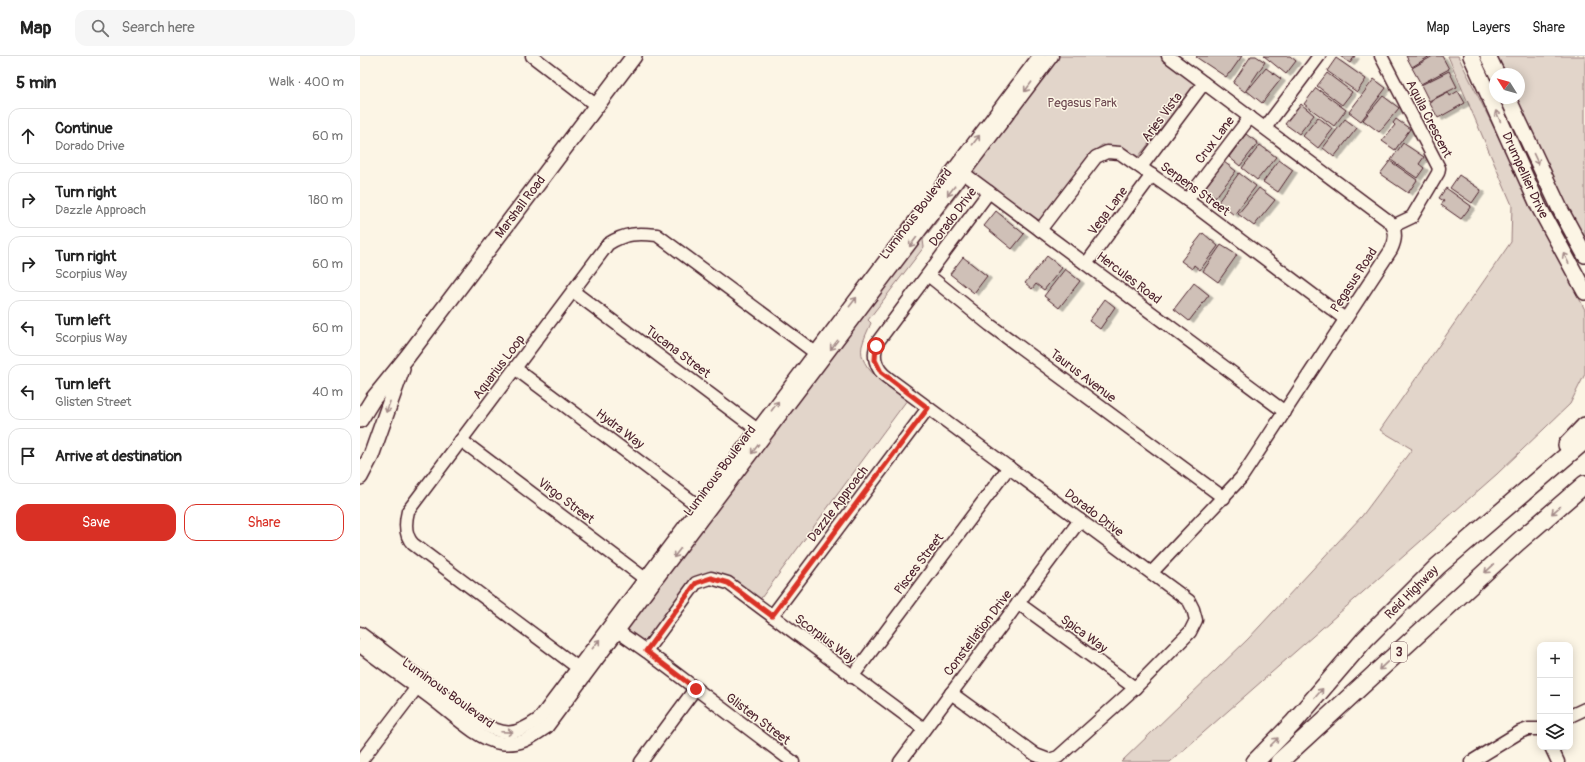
<!DOCTYPE html>
<meta charset="utf-8">
<style>
:root{--surface:#fff;--page:#f6f6f6;--text:#222;--muted:#767676;--line:#e0e0e0;--accent:#d93025}
body{margin:0;font-family:Pangolin,sans-serif;background:var(--page);color:var(--text)}
.controls{position:absolute;right:12px;bottom:12px;display:grid;overflow:hidden;border-radius:8px;box-shadow:0 2px 10px #0003}
.controls button{width:36px;height:36px;display:grid;place-items:center;padding:0;border:0;border-bottom:1px solid var(--line);background:var(--surface);color:var(--text);font:20px sans-serif}
.compass{position:absolute;left:1129px;top:12px;width:36px;height:36px;border-radius:50%;background:var(--surface);box-shadow:0 2px 10px #0003;rotate:307deg}
.stop{position:absolute;width:12px;height:12px;margin:-9px;border:3px solid #d93025;border-radius:50%;background:#fff}
.stop.end{background:#d93025;border-color:#fff;box-shadow:0 1px 4px #0008}
.list{margin:0;padding:0;list-style:none}
h2{display:flex;justify-content:space-between;align-items:center;height:52px;margin:0;padding:0 16px;font-size:17px}
h2 small{font-size:13px;font-weight:400;color:var(--muted)}
.list li{display:grid;grid-template-columns:26px 1fr auto;gap:12px;align-items:center;box-sizing:border-box;height:56px;margin:0 8px 8px;padding:0 8px;border:1px solid var(--line);border-radius:12px}
.list b{display:block;font-size:15px;white-space:nowrap}
.list p{margin:0;font-size:13px;white-space:nowrap;color:var(--muted)}
.list em{font-size:13px;font-style:normal;color:var(--muted)}
.actions{display:flex;gap:8px;padding:12px 16px}
.actions a{flex:1;padding:9px 0;border:1px solid var(--accent);border-radius:12px;text-align:center;font-size:14px;color:var(--accent)}
.actions .main{background:var(--accent);color:#fff}
.icon{flex:none;width:22px;height:22px;fill:none;stroke:currentColor;stroke-width:2;stroke-linecap:round;stroke-linejoin:round}
.map{position:relative;flex:none;width:1225px;height:706px;overflow:hidden}
header{display:flex;align-items:center;gap:24px;box-sizing:border-box;height:56px;padding:0 20px;background:var(--surface);border-bottom:1px solid var(--line)}
header strong{font-size:19px}
nav{display:flex;gap:22px;margin-inline-start:auto;font-size:14px}
.search{width:280px;height:36px;background:var(--page);display:flex;align-items:center;gap:10px;box-sizing:border-box;padding:0 14px;border-radius:12px;color:var(--muted);font-size:15px}
main{display:flex}
aside{flex:1;background:var(--surface)}
.map>svg:first-child{display:block}
.green{fill:#e2d5ca;stroke:#967a7a}
.building{fill:#cfc0b7;stroke:#4a1f2b;filter:url(#shadow)}
.lines{fill:none;stroke-linecap:round;stroke-linejoin:round}
.minor-casing{stroke:#4a1f2b;stroke-width:15}
.major-casing{stroke:#4a1f2b;stroke-width:18}
.highway-casing{stroke:#4a1f2b;stroke-width:20}
.minor{stroke:#fcf5e5;stroke-width:12}
.major{stroke:#fcf5e5;stroke-width:15}
.highway{stroke:#fcf5e5;stroke-width:17}
.oneway{stroke:#a38a88}
.route{stroke:#d93025;stroke-width:5}
.labels{text-anchor:middle;dominant-baseline:central;stroke-width:3;stroke-linejoin:round;paint-order:stroke}
.shield{fill:#fcf5e5;stroke:#7f5f63;stroke-width:1}
.shield-label{font-size:12px;font-weight:bold;fill:#4a1f2b}
.park-label{font-size:13px;fill:#704c53;stroke:#fcf5e5}
.street-label{font-size:13px;fill:#4a1f2b;stroke:#fcf5e5}
</style>
<header>
<strong>Map</strong>
<div class="search"><svg class="icon" aria-label="search" viewBox="0 0 24 24"><circle cx="10" cy="10" r="6"/><path d="M15 15l6 6"/></svg>Search here</div>
<nav><a>Map</a><a>Layers</a><a>Share</a></nav>
</header>
<main>
<aside>
<h2>5 min<small>Walk · 400 m</small></h2>
<ul class="list">
<li><svg class="icon" aria-label="ahead" viewBox="0 0 24 24"><path d="M12 20V5M6 11l6-6 6 6"/></svg><div><b>Continue</b><p>Dorado Drive</p></div><em>60 m</em></li>
<li><svg class="icon" aria-label="right" viewBox="0 0 24 24"><path d="M7 20v-9h11M14 6l5 5-5 5"/></svg><div><b>Turn right</b><p>Dazzle Approach</p></div><em>180 m</em></li>
<li><svg class="icon" aria-label="right" viewBox="0 0 24 24"><path d="M7 20v-9h11M14 6l5 5-5 5"/></svg><div><b>Turn right</b><p>Scorpius Way</p></div><em>60 m</em></li>
<li><svg class="icon" aria-label="left" viewBox="0 0 24 24"><path d="M17 20v-9H6M10 6l-5 5 5 5"/></svg><div><b>Turn left</b><p>Scorpius Way</p></div><em>60 m</em></li>
<li><svg class="icon" aria-label="left" viewBox="0 0 24 24"><path d="M17 20v-9H6M10 6l-5 5 5 5"/></svg><div><b>Turn left</b><p>Glisten Street</p></div><em>40 m</em></li>
<li><svg class="icon" aria-label="arrive" viewBox="0 0 24 24"><path d="M6 21V4h12l-3 4 3 4H6"/></svg><div><b>Arrive at destination</b></div></li>
</ul>
<div class="actions"><a class="main">Save</a><a>Share</a></div>
</aside>
<div class="map">
<svg width="1225" height="706" viewBox="0 0 1225 706">
<defs>
<filter id="shadow"><feDropShadow dx="4.5" dy="2.5" stdDeviation="0" flood-color="#0004"/></filter>
</defs>
<rect width="100%" height="100%" fill="#fcf5e5"/>
<filter id="ink" filterUnits="userSpaceOnUse"><feTurbulence type="fractalNoise" baseFrequency=".025" numOctaves="2"/><feDisplacementMap in="SourceGraphic" scale="8" xChannelSelector="R" yChannelSelector="G"/><feConvolveMatrix kernelMatrix="1 2 1 2 8 2 1 2 1" color-interpolation-filters="sRGB"/></filter>
<g filter="url(#ink)">
<g class="green">
<path d="M698,0H801L838,26L778,101L762,91L742,89L732,97L680,167L611,117Z"/>
<path d="M1088,0H1098L1225,254V318L1210,348L1137,418L810,706H761L888,583L1002,460L1052,393L1020,374L1151,186L1152,149Z"/>
<path d="M1129,0H1225V199L1148,42H1159V18H1137Z"/>
<path d="M599,123L605,128L563,184L564,191L508,264L511,267C508,274 504,282 502,290C497,313 531,332 547,344L396,549L368,527H336L286,595L258,575Z"/>
</g>
<g class="building">
<path d="M837,0H882L870,17H869L866,21L836,1Z"/>
<path d="M891,0H896L905,6L885,36L873,27Z"/>
<path d="M904,0H930L936,5L926,18Z"/>
<path d="M980,0H995L990,7Z"/>
<path d="M1046,0H1070L1052,11Z"/>
<path d="M1073,0H1082L1089,13L1061,28L1052,12Z"/>
<path d="M976,2L1006,23L997,36L967,15Z"/>
<path d="M906,12L921,23L902,47L887,35Z"/>
<path d="M1089,15L1097,31L1069,45L1061,29Z"/>
<path d="M967,17L992,36L982,49L957,30Z"/>
<path d="M1014,23L1026,32L1001,65L989,56Z"/>
<path d="M956,32L986,54L974,70L944,48Z"/>
<path d="M1098,35L1105,47L1078,62L1069,46L1088,36L1090,40Z"/>
<path d="M1023,40L1039,52L1019,76L1003,64Z"/>
<path d="M941,48L954,59L939,78L925,68Z"/>
<path d="M958,61L973,73L958,92L943,80Z"/>
<path d="M985,63L997,72L974,101L963,92Z"/>
<path d="M1036,63L1050,73L1035,94L1022,85L1035,69L1033,67Z"/>
<path d="M886,78L898,87L880,110L869,101Z"/>
<path d="M1043,87L1064,101L1059,108L1064,112L1057,122L1031,104Z"/>
<path d="M900,89L916,101L897,124L882,112Z"/>
<path d="M919,104L933,114L918,136L903,126Z"/>
<path d="M1030,105L1057,124L1048,137L1020,118Z"/>
<path d="M864,106L876,115L855,142L851,138L848,141L842,136Z"/>
<path d="M879,117L896,130L874,159L858,146Z"/>
<path d="M1099,119L1121,134L1112,147L1090,132Z"/>
<path d="M899,132L915,144L894,170L878,158Z"/>
<path d="M1086,132L1111,150L1101,163L1081,149L1084,145L1079,142Z"/>
<path d="M636,155L664,178L652,193L624,170Z"/>
<path d="M843,177L858,190L840,214L834,209L832,213L821,205Z"/>
<path d="M861,189L877,199L858,226L843,215Z"/>
<path d="M687,200L702,212L684,234L676,228L672,233L665,227Z"/>
<path d="M603,201L627,220L614,237L590,218Z"/>
<path d="M705,213L720,225L699,252L684,240Z"/>
<path d="M834,227L849,239L829,265L814,253Z"/>
<path d="M745,243L755,251L740,273L729,265Z"/>
</g>
<g class="lines">
<g class="minor-casing">
<g id="minor">
<path d="M172,0L237,50"/>
<path d="M1021,0L1079,112L1078,117L1052,161L1033,170"/>
<path d="M905,72L959,0"/>
<path d="M781,111L844,27"/>
<path d="M598,113L925,356"/>
<path d="M827,144L890,61"/>
<path d="M680,174L736,101L747,96L760,97L827,144L985,263"/>
<path d="M726,208L792,119"/>
<path d="M568,219L630,269L864,442"/>
<path d="M214,236L403,378"/>
<path d="M156,313L345,455"/>
<path d="M101,384L292,528"/>
<path d="M795,513L881,422L1031,194C1036,184 1037,175 1030,166L808,0"/>
<path d="M658,547L775,632"/>
<path d="M412,560L568,352"/>
<path d="M253,572L286,595L433,706"/>
<path d="M0,577L117,665C144,680 154,681 179,663L679,0"/>
<path d="M0,590C25,609 51,627 76,646C93,659 119,684 140,687C161,690 171,682 187,671L293,528L692,0"/>
<path d="M286,595L336,527L351,522L368,527L564,673"/>
<path d="M225,617L53,488C44,479 45,467 48,455L248,188C265,177 278,177 297,179L461,301"/>
<path d="M492,621L649,411"/>
<path d="M591,637L676,699L689,704L698,701L775,632L830,576L836,564L833,553L829,545L528,322C515,313 511,298 519,284L629,136"/>
<path d="M1210,660L1225,653"/>
<path d="M1191,691L1198,706"/>
<path d="M0,706L61,626"/>
<path d="M281,706L335,633"/>
<path d="M540,706L720,464"/>
<path d="M1111,706L1160,676L1168,673H1180"/>
</g>
</g>
<g class="major-casing">
<g id="major">
<path id="s1" d="M1111,0L1179,151L1225,236"/>
<path d="M1128,0L1137,18"/>
<path d="M1148,42L1200,153L1225,199"/>
<path id="s2" d="M0,364L13,343L47,301L274,0"/>
<path d="M0,421L11,400L42,313"/>
</g>
</g>
<g class="highway-casing">
<g id="highway">
<path d="M1207,389L1225,370"/>
<path id="s3" d="M895,706L933,667L1005,583L1078,510L1225,384"/>
<path d="M919,706L1158,486L1225,428"/>
</g>
</g>
<use href="#minor" class="minor"/>
<use href="#major" class="major"/>
<use href="#highway" class="highway"/>
</g>
<defs><path id="oneway-shaft" d="M-6 0H5M1.5-3L5.5 0L1.5 3" fill="none" stroke-width="1.6" stroke-linecap="round" stroke-linejoin="round"/></defs>
<g class="oneway">
<use href="#oneway-shaft" transform="translate(668 31) rotate(127)"/>
<use href="#oneway-shaft" transform="translate(1138 60) rotate(-114)"/>
<use href="#oneway-shaft" transform="translate(616 84) rotate(-53)"/>
<use href="#oneway-shaft" transform="translate(1176 103) rotate(65)"/>
<use href="#oneway-shaft" transform="translate(591 135) rotate(127)"/>
<use href="#oneway-shaft" transform="translate(553 186) rotate(127)"/>
<use href="#oneway-shaft" transform="translate(1206 202) rotate(-118)"/>
<use href="#oneway-shaft" transform="translate(493 246) rotate(-52)"/>
<use href="#oneway-shaft" transform="translate(474 289) rotate(128)"/>
<use href="#oneway-shaft" transform="translate(415 350) rotate(-53)"/>
<use href="#oneway-shaft" transform="translate(28 351) rotate(110)"/>
<use href="#oneway-shaft" transform="translate(395 393) rotate(127)"/>
<use href="#oneway-shaft" transform="translate(1196 454) rotate(139)"/>
<use href="#oneway-shaft" transform="translate(317 497) rotate(127)"/>
<use href="#oneway-shaft" transform="translate(1129 513) rotate(137)"/>
<use href="#oneway-shaft" transform="translate(236 588) rotate(-52)"/>
<use href="#oneway-shaft" transform="translate(1023 610) rotate(137)"/>
<use href="#oneway-shaft" transform="translate(959 637) rotate(-49)"/>
<use href="#oneway-shaft" transform="translate(147 676) rotate(2)"/>
<use href="#oneway-shaft" transform="translate(914 686) rotate(-45)"/>
</g>
</g>
<g class="lines" filter="url(#ink)">
<path class="route" d="M336,633L286,595L336,527L351,522L368,527L412,560L568,352L521,316L515,304L516,290"/>
</g>
<g class="labels">
<rect class="shield" x="1031" y="586" width="16" height="20" rx="3"/>
<g class="shield-label">
<text x="1039" y="596">3</text>
</g>
<g class="park-label">
<text x="722" y="47">Pegasus Park</text>
</g>
<g class="street-label">
<text transform="translate(802 61) rotate(-53)">Aries Vista</text>
<text transform="translate(1069 63) rotate(63)">Aquila Crescent</text>
<text transform="translate(855 84) rotate(-53)">Crux Lane</text>
<text stroke="none"><textPath href="#s1" startOffset="131">Drumpellier Drive</textPath></text>
<text transform="translate(835 133) rotate(36)">Serpens Street</text>
<text stroke="none"><textPath href="#s2" startOffset="267">Marshall Road</textPath></text>
<text transform="translate(748 155) rotate(-53)">Vega Lane</text>
<text transform="translate(556 158) rotate(-53)">Luminous Boulevard</text>
<text transform="translate(593 161) rotate(-53)">Dorado Drive</text>
<text transform="translate(769 222) rotate(37)">Hercules Road</text>
<text transform="translate(994 224) rotate(-57)">Pegasus Road</text>
<text transform="translate(318 296) rotate(37)">Tucana Street</text>
<text transform="translate(139 311) rotate(-53)">Aquarius Loop</text>
<text transform="translate(723 320) rotate(37)">Taurus Avenue</text>
<text transform="translate(260 373) rotate(37)">Hydra Way</text>
<text transform="translate(360 415) rotate(-53)">Luminous Boulevard</text>
<text transform="translate(206 445) rotate(37)">Virgo Street</text>
<text transform="translate(478 448) rotate(-53)">Dazzle Approach</text>
<text transform="translate(734 457) rotate(37)">Dorado Drive</text>
<text transform="translate(559 508) rotate(-53)">Pisces Street</text>
<text stroke="none"><textPath href="#s3" startOffset="231">Reid Highway</textPath></text>
<text transform="translate(618 577) rotate(-53)">Constellation Drive</text>
<text transform="translate(724 578) rotate(36)">Spica Way</text>
<text transform="translate(465 583) rotate(37)">Scorpius Way</text>
<text transform="translate(88 637) rotate(36)">Luminous Boulevard</text>
<text transform="translate(398 663) rotate(37)">Glisten Street</text>
</g>
</g>
</svg>
<div class="controls">
<button>+</button>
<button>−</button>
<button><svg class="icon" aria-label="layers" viewBox="0 0 24 24"><path d="M12 4l9 5-9 5-9-5zM3 14l9 5 9-5"/></svg></button>
</div>
<svg class="compass" viewBox="-18 -18 36 36"><path d="M0-13l5 13h-10z" fill="#e53935"/><path d="M0 13l5-13h-10z" fill="#767676"/></svg>
<div class="stop" style="left:516px;top:290px"></div>
<div class="stop end" style="left:336px;top:633px"></div>
</div>
</main>
